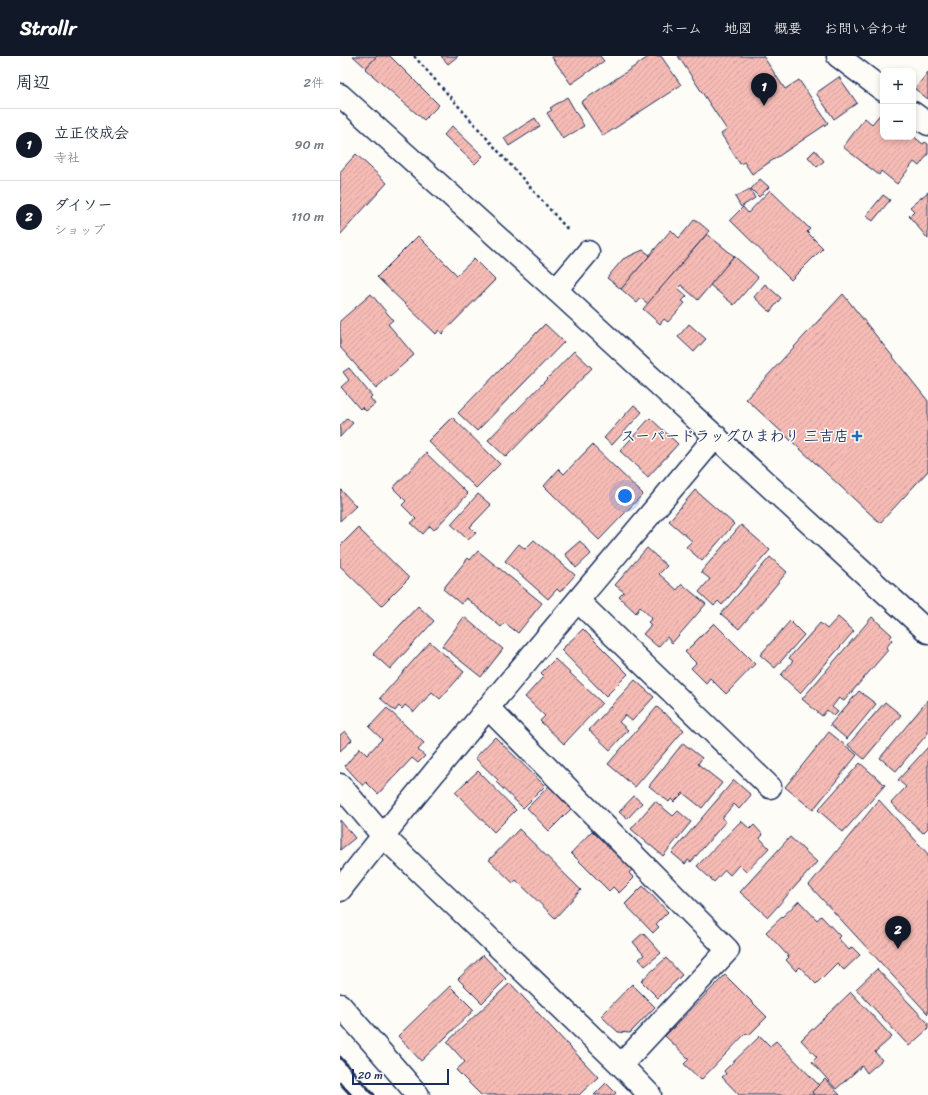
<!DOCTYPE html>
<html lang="ja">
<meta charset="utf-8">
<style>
:root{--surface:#fff;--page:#f2f2f3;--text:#1f2937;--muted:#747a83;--line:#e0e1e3;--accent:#111827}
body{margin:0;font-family:Sriracha,"Klee One",sans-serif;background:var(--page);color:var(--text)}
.controls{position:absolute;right:12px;top:12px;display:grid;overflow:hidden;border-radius:8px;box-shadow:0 2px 6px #0003}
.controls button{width:36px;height:36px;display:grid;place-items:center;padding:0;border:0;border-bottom:1px solid var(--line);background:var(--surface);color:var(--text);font:20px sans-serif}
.scale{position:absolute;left:12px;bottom:10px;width:97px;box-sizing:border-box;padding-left:4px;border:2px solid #1b2f5e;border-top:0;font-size:11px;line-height:14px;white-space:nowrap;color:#1b2f5e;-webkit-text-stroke:3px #fdfcf7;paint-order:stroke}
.you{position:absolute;left:285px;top:440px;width:14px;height:14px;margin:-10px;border:3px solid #fff;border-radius:50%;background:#1a73e8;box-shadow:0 0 0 6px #1a73e833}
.badge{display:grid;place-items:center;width:26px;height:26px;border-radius:50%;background:var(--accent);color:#fff;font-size:13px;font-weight:700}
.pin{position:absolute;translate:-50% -33px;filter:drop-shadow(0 1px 2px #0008)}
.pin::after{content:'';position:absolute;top:21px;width:14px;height:12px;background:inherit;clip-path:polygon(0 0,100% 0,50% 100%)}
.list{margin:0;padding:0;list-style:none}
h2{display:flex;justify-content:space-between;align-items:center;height:52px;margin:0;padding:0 16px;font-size:17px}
h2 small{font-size:13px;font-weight:400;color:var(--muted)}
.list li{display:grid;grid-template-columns:26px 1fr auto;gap:12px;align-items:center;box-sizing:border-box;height:72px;padding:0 16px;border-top:1px solid var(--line)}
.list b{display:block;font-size:15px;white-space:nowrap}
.list p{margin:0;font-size:13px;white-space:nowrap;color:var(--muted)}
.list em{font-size:13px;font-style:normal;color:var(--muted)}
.map{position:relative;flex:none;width:588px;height:1039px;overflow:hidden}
header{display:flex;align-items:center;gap:24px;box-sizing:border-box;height:56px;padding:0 20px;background:var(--accent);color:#fff}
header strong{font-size:19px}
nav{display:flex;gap:22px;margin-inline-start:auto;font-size:14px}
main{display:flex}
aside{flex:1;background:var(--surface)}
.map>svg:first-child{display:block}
.building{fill:url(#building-hatch);stroke:#1b2f5e}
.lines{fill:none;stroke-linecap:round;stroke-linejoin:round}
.minor-casing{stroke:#1b2f5e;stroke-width:25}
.path{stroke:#1b2f5e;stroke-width:2.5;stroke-dasharray:3 3;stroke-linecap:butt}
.minor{stroke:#fdfcf7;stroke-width:22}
.rail{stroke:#1b2f5e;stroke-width:3}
.poi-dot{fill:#1f6fb2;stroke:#fdfcf7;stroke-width:1.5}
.labels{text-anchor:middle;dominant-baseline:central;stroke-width:3;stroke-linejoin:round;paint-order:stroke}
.poi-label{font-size:15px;font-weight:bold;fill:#1b2f5e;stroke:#fdfcf7;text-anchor:end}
</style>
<header>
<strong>Strollr</strong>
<nav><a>ホーム</a><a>地図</a><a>概要</a><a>お問い合わせ</a></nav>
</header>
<main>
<aside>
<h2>周辺<small>2件</small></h2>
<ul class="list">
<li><span class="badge">1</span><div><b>立正佼成会</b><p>寺社</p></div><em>90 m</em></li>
<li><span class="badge">2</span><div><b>ダイソー</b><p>ショップ</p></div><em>110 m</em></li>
</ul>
</aside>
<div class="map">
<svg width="588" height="1039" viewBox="0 0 588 1039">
<defs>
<pattern id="building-hatch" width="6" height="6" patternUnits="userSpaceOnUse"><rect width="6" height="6" fill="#f6bbb4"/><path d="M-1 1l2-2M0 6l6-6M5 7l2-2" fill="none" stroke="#d2a19d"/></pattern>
</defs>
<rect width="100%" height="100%" fill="#fdfcf7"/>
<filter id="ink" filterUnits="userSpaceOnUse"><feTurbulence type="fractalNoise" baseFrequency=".025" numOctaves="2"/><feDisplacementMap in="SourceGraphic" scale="8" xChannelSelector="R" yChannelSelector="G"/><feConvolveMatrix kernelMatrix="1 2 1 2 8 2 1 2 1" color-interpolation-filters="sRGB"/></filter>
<g filter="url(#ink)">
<g class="building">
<path d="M13,0H37L26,12Z"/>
<path d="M37,0H50L99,49L84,64L25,13Z"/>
<path d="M101,0H118L108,8Z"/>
<path d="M211,0H260L264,5L231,28Z"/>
<path d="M310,0H321L341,29L263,80L241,46Z"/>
<path d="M338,0H423L445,33L459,24L488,67L412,118L404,106L400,108L381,78L387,74Z"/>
<path d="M588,16V43L575,33Z"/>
<path d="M499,21L517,47L494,63L476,37Z"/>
<path d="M227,41L244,70L223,83L207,57L212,54L210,52Z"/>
<path d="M543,55V81L573,80L583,88L585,86L588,88V98L579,110L574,106L557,128L541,115L539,119L503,91L525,62L532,68Z"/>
<path d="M195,62L200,70L169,90L164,82Z"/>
<path d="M112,70L143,100L135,108L104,79Z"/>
<path d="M475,94L484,105L477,111L468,101Z"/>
<path d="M16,98L47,127L0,179V116Z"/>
<path d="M420,123L429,131L419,141L411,133Z"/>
<path d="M410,133L415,142L401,151L395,141Z"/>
<path d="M430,134L470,173L467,176L483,192L451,224L390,164L403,151L408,157Z"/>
<path d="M588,136V183L569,160L574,155L570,151Z"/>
<path d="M543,139L550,144L533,165L526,160Z"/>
<path d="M355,163L369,175L308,248L301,242L297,247L281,233L331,174L339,182Z"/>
<path d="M367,178L394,200L358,244L341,229L338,232L347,240L342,245L345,247L328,266L324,263L320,268L303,253Z"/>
<path d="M78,180L117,219L134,203L155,224L102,278L99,274L96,278L37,221Z"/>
<path d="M303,194L310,199L281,233L267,222L283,203Z"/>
<path d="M394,200L418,221L394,249L370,229Z"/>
<path d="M425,228L441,242L430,256L414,241Z"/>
<path d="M31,238L53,264L48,268L74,299L36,332L0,291V265Z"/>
<path d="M503,238L588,345V415L540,467L406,343Z"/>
<path d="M205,268L224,286L137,375L118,357Z"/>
<path d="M349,268L366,283L354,296L338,281Z"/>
<path d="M234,295L252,312L166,401L148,384Z"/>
<path d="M9,312L32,340L30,342L35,348L26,355L22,351L20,353L1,331L9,324L3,316Z"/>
<path d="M294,349L302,356L272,389L264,382Z"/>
<path d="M112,361L160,408L136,432L88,385Z"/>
<path d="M7,362L13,367L0,381V370Z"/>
<path d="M310,362L338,388L308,421L280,395Z"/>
<path d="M252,389L303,438L259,484L204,430L219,413L224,418Z"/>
<path d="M86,397L128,438L94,474L90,470L83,478L71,467L76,463L62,449L66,445L53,432Z"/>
<path d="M0,433L16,450L0,465Z"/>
<path d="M355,434L394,468L362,505L346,491L352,485L329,465Z"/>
<path d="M138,438L151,449L130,471L136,477L128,484L111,468Z"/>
<path d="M401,469L430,494L382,549L378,545L374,550L359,536L370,523L361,516Z"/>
<path d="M18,472L69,522L41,550L0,510V490Z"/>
<path d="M194,484L235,519L220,536L217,533L208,543L165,505L179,488L185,493Z"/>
<path d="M240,485L251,498L236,512L225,498Z"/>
<path d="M307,492L327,510L319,518L337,534L342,528L366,548L332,587L327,581L318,591L303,578L311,569L308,566L312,562L300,551L296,557L279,541L284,536L275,529Z"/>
<path d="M138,495L202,547L178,577L165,567L161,571L126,542L121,548L103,533L128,502L130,504Z"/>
<path d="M430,501L447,516L399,573L381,558Z"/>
<path d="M78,550L94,565L50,613L33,598Z"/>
<path d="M124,561L163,593L141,621L102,590Z"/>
<path d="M498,561L514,575L460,637L441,619L453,605L449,602L480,567L487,573Z"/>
<path d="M532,561L552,579L550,582L552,584L546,592L548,594L504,645L499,642L492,651L498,656L494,660L487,654L482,660L462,643Z"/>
<path d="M450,565L464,579L435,612L420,599Z"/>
<path d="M374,567L415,608L386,638L370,622L366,627L351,612L356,607L345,596Z"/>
<path d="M243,573L288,618L266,640L221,594Z"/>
<path d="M90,586L124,616L100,643L92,636L74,656L65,649L62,653L59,650L55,655L40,642Z"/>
<path d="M215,603L262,647L224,688L200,665L205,660L185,641L204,620L201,617Z"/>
<path d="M295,624L314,641L292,665L285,659L279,666L288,674L270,694L249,674Z"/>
<path d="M519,635L536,648L507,683L490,669Z"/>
<path d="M588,644V677L556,715L540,702Z"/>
<path d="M545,646L561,659L524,703L508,689Z"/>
<path d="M317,651L344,674L295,731L268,708Z"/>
<path d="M47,652L84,687L78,694L85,700L78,707L72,702L38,738L26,726L23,730L5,710L20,692L27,699L42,683L29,671Z"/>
<path d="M5,675L12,684L0,695V679Z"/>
<path d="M489,676L517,699L473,754L445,731Z"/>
<path d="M155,681L205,730L183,752L156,726L158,724L135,702Z"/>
<path d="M343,687L362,702L358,708L382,727L362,752L343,737L334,746L331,743L329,746L309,730Z"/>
<path d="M588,691V772L583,777L551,747L566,731L558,724Z"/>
<path d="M520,707L545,729L503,776L478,754Z"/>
<path d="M138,715L176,754L154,776L115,736Z"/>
<path d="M394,724L411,739L399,753L394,748L382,762L386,765L351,806L348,804L345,808L332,797Z"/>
<path d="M209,730L231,753L209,775L187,752Z"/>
<path d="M294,740L302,747L287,763L279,756Z"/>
<path d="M539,744L588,798V958L469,829Z"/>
<path d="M315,745L333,760L338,755L351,766L323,800L291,773Z"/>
<path d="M0,764L15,782L0,794Z"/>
<path d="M401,765L410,773L414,769L423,779L420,782L429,792L406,816L399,809L390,819L385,814L374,826L357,810Z"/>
<path d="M179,773L241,834L215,862L176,824L173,827L149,804Z"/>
<path d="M252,775L292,814L289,817L294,822L279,837L273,831L269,835L231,797Z"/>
<path d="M450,781L477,806L428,861L400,836Z"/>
<path d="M303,830L328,856L316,868L319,871L313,877L285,848Z"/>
<path d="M459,845L477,864L481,860L500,880L498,882L509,894L512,891L520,899L504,914L497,907L476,928L460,911L456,915L446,904L449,901L426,876Z"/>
<path d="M303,877L321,897L305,910L299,903L304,899L293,886Z"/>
<path d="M143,899L166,923L142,947L118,923Z"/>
<path d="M326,902L342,919L318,942L301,925Z"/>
<path d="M537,913L588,967V973L569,990L516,933Z"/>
<path d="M385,919L427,961L409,979L406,977L361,1024L344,1008L349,1003L325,980Z"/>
<path d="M170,927L258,1021L239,1039H141L116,1014L125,1006L107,986Z"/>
<path d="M292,928L315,951L290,977L278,976L261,960Z"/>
<path d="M110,930L134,954L81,1005L58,980Z"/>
<path d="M511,936L552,981L535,996L542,1004L527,1017L522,1010L496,1033L472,1006L477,1001L461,984Z"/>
<path d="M420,980L430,990L436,985L479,1029L472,1036L474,1039H399L382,1021L386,1018L384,1015Z"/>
<path d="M485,1023L500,1039H474L472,1036Z"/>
<path d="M266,1027L276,1037L274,1039H254Z"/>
</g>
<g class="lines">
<g class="minor-casing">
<g id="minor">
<path d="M498,0L543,34"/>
<path d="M0,39L216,234L588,576"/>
<path d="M573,57L588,68"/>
<path d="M216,234L248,196"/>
<path d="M238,545L430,731"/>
<path d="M148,652L388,894L281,1009"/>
<path d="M0,729L43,780L281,1009L310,1039"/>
<path d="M0,834C121,680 250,531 376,380"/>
<path d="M0,949L78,1039"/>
</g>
</g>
<path class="path" d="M74,0L229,175"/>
<use href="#minor" class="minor"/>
<g class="rail">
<path d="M0,1001L34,1039"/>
<path d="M0,1027L11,1039"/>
</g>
</g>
</g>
<path class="poi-dot" d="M515 374h4v4h4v4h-4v4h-4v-4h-4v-4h4z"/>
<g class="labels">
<g class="poi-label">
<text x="509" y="380">スーパードラッグひまわり 三吉店</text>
</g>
</g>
</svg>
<div class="controls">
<button>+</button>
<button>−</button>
</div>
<div class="scale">20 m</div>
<div class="you"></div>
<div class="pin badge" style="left:424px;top:50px">1</div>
<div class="pin badge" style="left:558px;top:893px">2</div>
</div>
</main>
